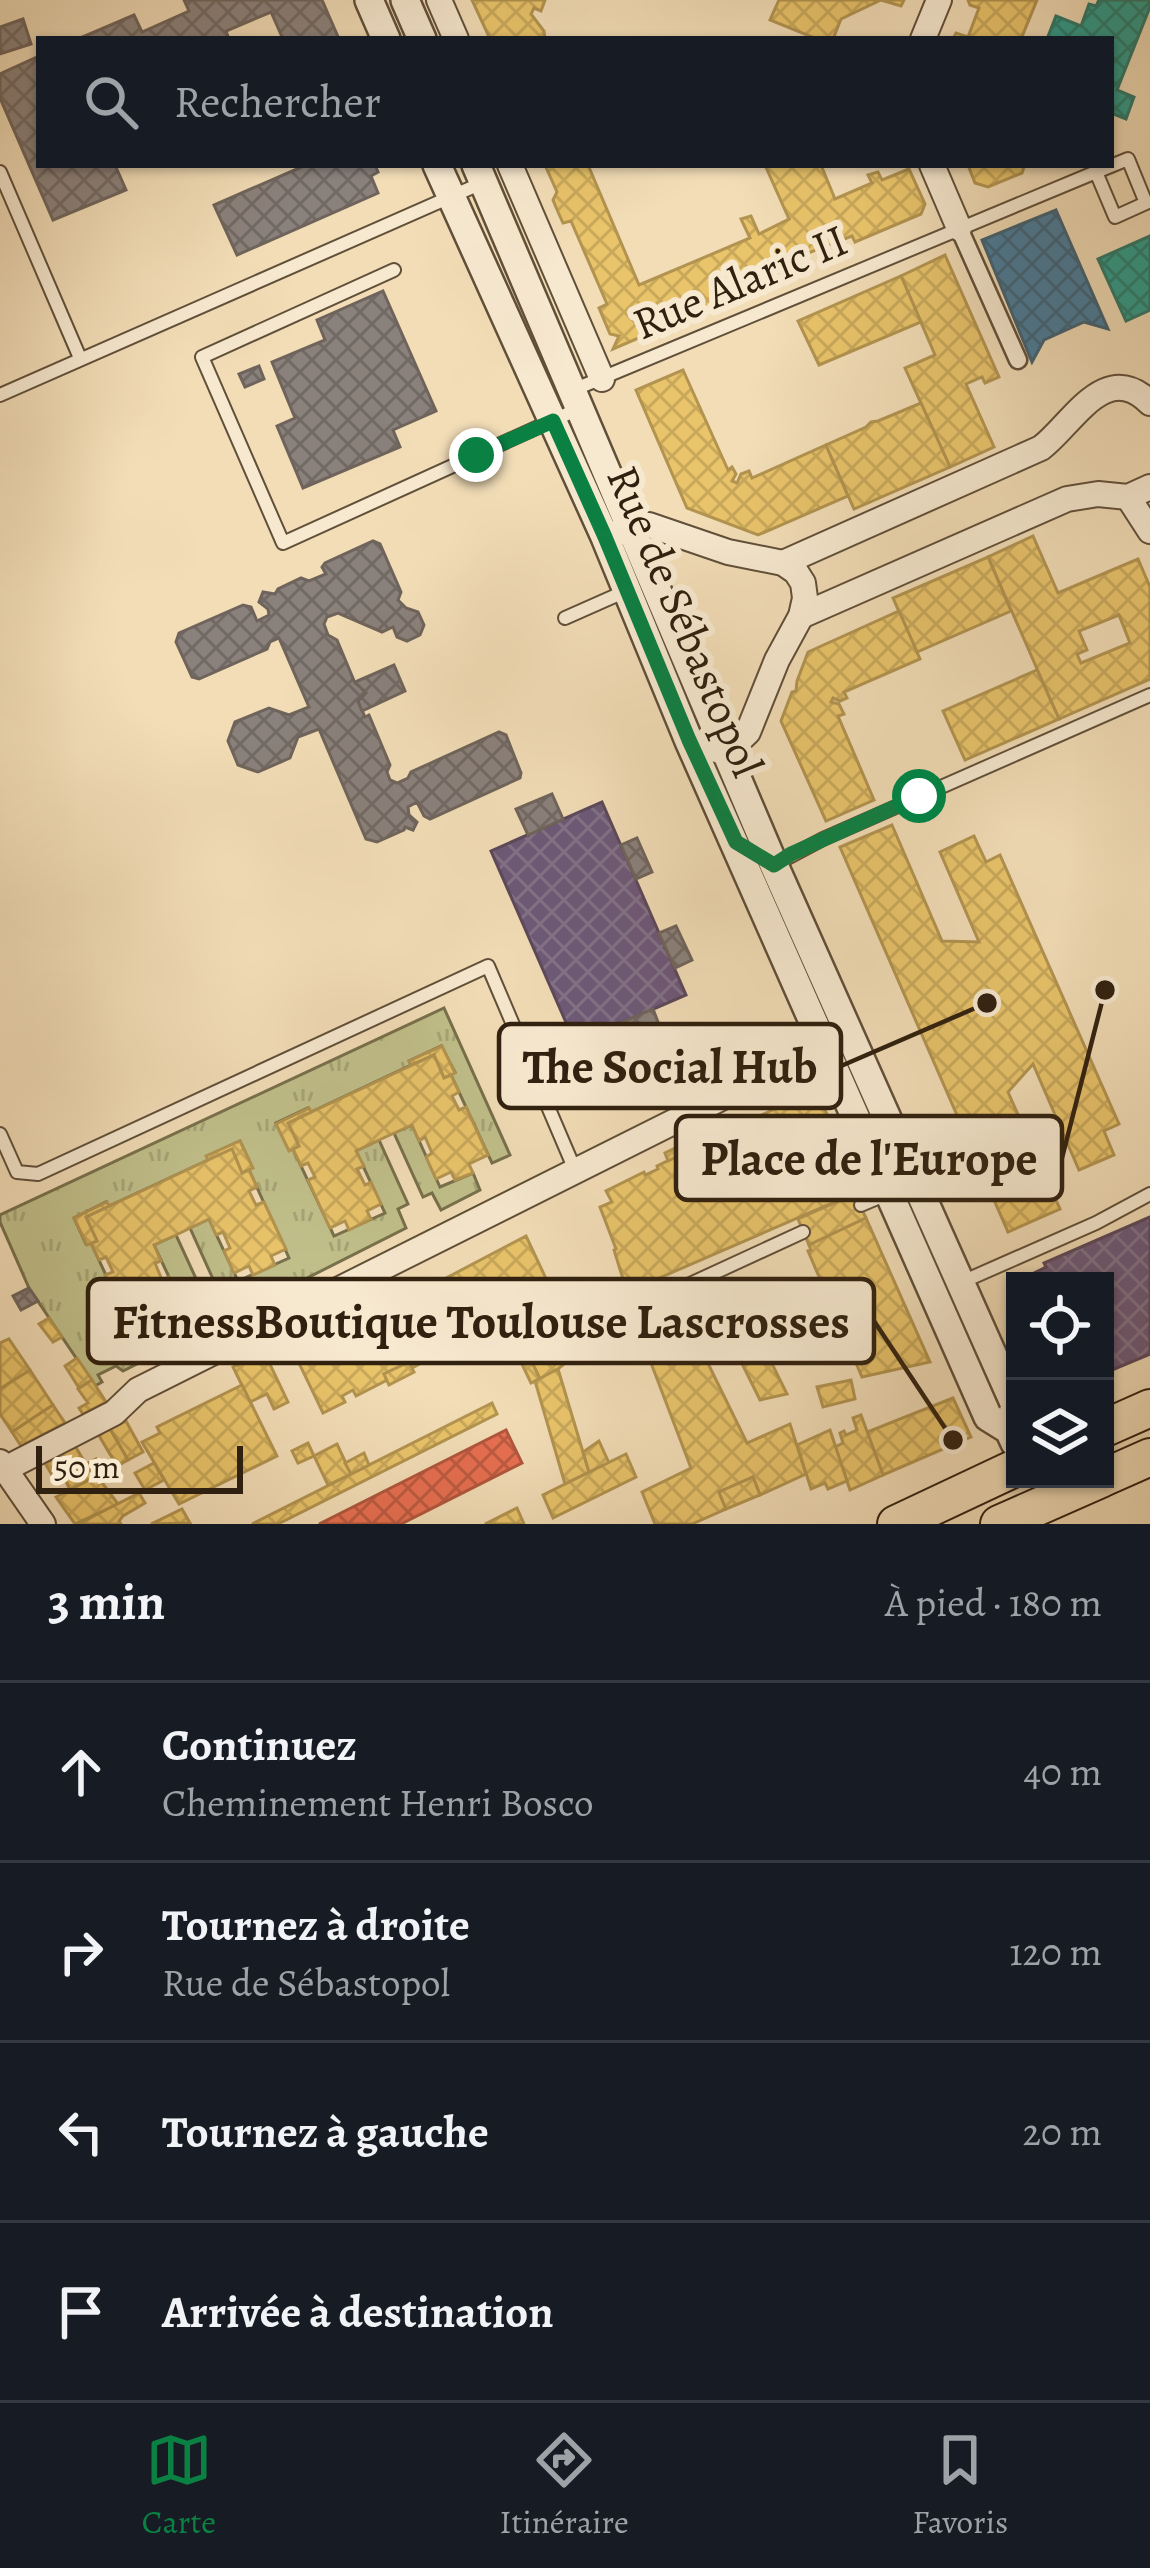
<!DOCTYPE html>
<html lang="fr">
<meta charset="utf-8">
<style>
:root{--surface:#171b24;--page:#242831;--text:#f1f3f6;--muted:#9ea1a6;--line:#363941;--accent:#0b8043}
body{margin:0;font-family:Alegreya,serif;background:var(--page);color:var(--text)}
.controls{position:absolute;right:36px;bottom:36px;display:grid;overflow:hidden;border-radius:0px;box-shadow:0 3px 9px #0004}
.controls button{width:108px;height:108px;display:grid;place-items:center;padding:0;border:0;border-bottom:3px solid var(--line);background:var(--surface);color:var(--text);font:60px sans-serif}
.scale{position:absolute;left:36px;bottom:30px;width:207px;box-sizing:border-box;padding-left:12px;border:6px solid #30200f;border-top:0;font-size:33px;line-height:42px;white-space:nowrap;color:#30200f;-webkit-text-stroke:9px #f7e9d0;paint-order:stroke}
.stop{position:absolute;width:36px;height:36px;margin:-27px;border:9px solid #0b8043;border-radius:50%;background:#fff}
.stop.end{background:#0b8043;border-color:#fff;box-shadow:0 3px 12px #0008}
.list{margin:0;padding:0;list-style:none}
h2{display:flex;justify-content:space-between;align-items:center;height:156px;margin:0;padding:0 48px;font-size:51px}
h2 small{font-size:39px;font-weight:400;color:var(--muted)}
.list li{display:grid;grid-template-columns:78px 1fr auto;gap:36px;align-items:center;box-sizing:border-box;height:180px;padding:0 48px;border-top:3px solid var(--line)}
.list b{display:block;font-size:45px;white-space:nowrap}
.list p{margin:0;font-size:39px;white-space:nowrap;color:var(--muted)}
.list em{font-size:39px;font-style:normal;color:var(--muted)}
.icon{flex:none;width:66px;height:66px;fill:none;stroke:currentColor;stroke-width:2;stroke-linecap:round;stroke-linejoin:round}
.map{position:relative;flex:none;width:1150px;height:1524px;overflow:hidden}
.search{position:absolute;background:var(--surface);box-shadow:0 3px 9px #0004;left:36px;right:36px;top:36px;height:132px;display:flex;align-items:center;gap:30px;box-sizing:border-box;padding:0 42px;border-radius:0px;color:var(--muted);font-size:45px}
.sheet{height:876px;background:var(--surface)}
nav{display:flex;justify-content:space-around;align-items:center;box-sizing:border-box;height:168px;border-top:3px solid var(--line);background:var(--surface);font-size:33px;color:var(--muted)}
nav a{display:grid;justify-items:center;gap:6px}
nav .on{color:var(--accent)}
.map>svg:first-child{display:block}
.grass{fill:url(#grass-tufts);stroke:#78704c;stroke-width:3}
.homes{fill:url(#homes-cross-hatch);stroke:#b2934f;stroke-width:3;fill-rule:evenodd}
.shops{fill:url(#shops-cross-hatch);stroke:#b0573d;stroke-width:3}
.offices{fill:url(#offices-cross-hatch);stroke:#5b485a;stroke-width:3}
.schools{fill:url(#schools-cross-hatch);stroke:#2c7869;stroke-width:3}
.public{fill:url(#public-cross-hatch);stroke:#3f6072;stroke-width:3}
.industry{fill:url(#industry-cross-hatch);stroke:#6f645b;stroke-width:3}
.lines{fill:none;stroke-linecap:round;stroke-linejoin:round}
.service-casing{stroke:#604f39;stroke-width:16}
.pedestrian-casing{stroke:#604f39;stroke-width:21}
.minor-casing{stroke:#604f39;stroke-width:28}
.tertiary-casing{stroke:#604f39;stroke-width:32}
.primary-casing{stroke:#30200f;stroke-width:40}
.service{stroke:#f7e9d0;stroke-width:12}
.pedestrian{stroke:#f7e9d0;stroke-width:16}
.minor{stroke:#f7e9d0;stroke-width:24}
.tertiary{stroke:#f7e9d0;stroke-width:27}
.primary{stroke:#f2ddb7;stroke-width:36}
.route{stroke:#0b8043;stroke-width:15}
.labels{text-anchor:middle;dominant-baseline:central;stroke-width:12;stroke-linejoin:round;paint-order:stroke}
.street-label{font-size:45px;fill:#30200f;stroke:#f7e9d0}
.leader{fill:none;stroke:#30200f;stroke-width:4.5}
.callout-dot{fill:#30200f;stroke:#f7e9d0;stroke-width:4.5}
.callout{fill:#f7e9d0;stroke:#30200f;stroke-width:4.5}
.callout-label{font-size:48px;text-anchor:middle;font-weight:bold;fill:#30200f}
</style>
<div class="map">
<svg width="1150" height="1524" viewBox="0 0 1150 1524">
<defs>
<pattern id="grass-tufts" width="24" height="20" patternUnits="userSpaceOnUse" patternTransform="scale(3)"><rect width="24" height="20" fill="#c0bf8a"/><path d="M3 7l-1-3M5 7V3M7 7l1-3M15 17l-1-3M17 17v-4M19 17l1-3" fill="none" stroke="#a5a476"/></pattern>
<pattern id="homes-cross-hatch" width="8" height="8" patternUnits="userSpaceOnUse" patternTransform="scale(3)"><rect width="8" height="8" fill="#e9c46a"/><path d="M0 0l8 8M0 8l8-8" fill="none" stroke="#c8a85b"/></pattern>
<pattern id="shops-cross-hatch" width="8" height="8" patternUnits="userSpaceOnUse" patternTransform="scale(3)"><rect width="8" height="8" fill="#e76f51"/><path d="M0 0l8 8M0 8l8-8" fill="none" stroke="#bc5b42"/></pattern>
<pattern id="offices-cross-hatch" width="8" height="8" patternUnits="userSpaceOnUse" patternTransform="scale(3)"><rect width="8" height="8" fill="#6d597a"/><path d="M0 0l8 8M0 8l8-8" fill="none" stroke="#827289"/></pattern>
<pattern id="schools-cross-hatch" width="8" height="8" patternUnits="userSpaceOnUse" patternTransform="scale(3)"><rect width="8" height="8" fill="#2a9d8f"/><path d="M0 0l8 8M0 8l8-8" fill="none" stroke="#248073"/></pattern>
<pattern id="public-cross-hatch" width="8" height="8" patternUnits="userSpaceOnUse" patternTransform="scale(3)"><rect width="8" height="8" fill="#457b9d"/><path d="M0 0l8 8M0 8l8-8" fill="none" stroke="#3a647e"/></pattern>
<pattern id="industry-cross-hatch" width="8" height="8" patternUnits="userSpaceOnUse" patternTransform="scale(3)"><rect width="8" height="8" fill="#8a817c"/><path d="M0 0l8 8M0 8l8-8" fill="none" stroke="#716964"/></pattern>
</defs>
<rect width="100%" height="100%" fill="#f2ddb7"/>
<filter id="stains"><feTurbulence type="fractalNoise" baseFrequency=".00167" numOctaves="4"/><feColorMatrix values="0 0 0 0 .2 0 0 0 0 .09 0 0 0 0 .02 0 0 0 .5 -.17"/></filter>
<radialGradient id="worn" r=".72"><stop offset=".6" stop-color="#630" stop-opacity="0"/><stop offset="1" stop-color="#630" stop-opacity=".3"/></radialGradient>
<g class="grass">
<path d="M444,1008L510,1155L492,1163L451,1075L455,1072L441,1046L409,1061L411,1065L311,1112L308,1108L276,1123L289,1150L293,1149L334,1236L385,1213L356,1151L379,1140L408,1204L398,1209L406,1228L240,1312L228,1286L218,1290L190,1228L209,1219L238,1281L289,1258L249,1170L252,1167L240,1141L207,1156L208,1160L109,1206L106,1202L74,1218L86,1244L91,1243L132,1331L183,1307L154,1245L176,1235L204,1296L195,1302L208,1328L123,1371L116,1366L98,1375L102,1382L95,1386L29,1288L0,1222V1215Z"/>
<path d="M412,1125L440,1187L473,1173L480,1190L441,1210L432,1193L423,1197L394,1133Z"/>
</g>
<g class="homes">
<path d="M472,0H545L541,11L534,8L531,14L544,31L545,39H490Z"/>
<path d="M779,0H904L901,6L881,0L841,19L833,39H817L770,20Z"/>
<path d="M968,0H1037L1021,39H953L956,33L968,37L979,8L970,5Z"/>
<path d="M545,165H588L639,285L750,238L741,219L751,216L759,234L789,219L765,165H821L835,199L872,183L868,175L878,172L882,180L909,169L925,204L921,214L855,242L852,236L803,255L808,266L657,333H650L613,349L619,336L610,334L599,308L607,304L571,221L563,223L558,212L553,200L557,192Z"/>
<path d="M968,165H1024V167L1022,173L988,187L975,183Z"/>
<path d="M945,255L999,377L985,383L982,377L966,384L994,447L950,467L905,368L935,355L901,276Z"/>
<path d="M901,276L921,322L819,365L798,321Z"/>
<path d="M683,370L728,470L732,467L736,474L732,481L737,483L741,474L749,471L752,478L826,445L848,496L758,535L687,508L636,390Z"/>
<path d="M921,403L950,467L854,509L826,445L866,427L871,422L878,421Z"/>
<path d="M1033,536L1058,593L1138,559L1150,587V679L1059,719L988,557ZM1119,615L1130,643L1081,663L1077,654L1087,650L1079,631Z"/>
<path d="M988,557L1011,611L917,652L893,598Z"/>
<path d="M899,611L920,659L844,692L847,698L840,701L833,698L831,702L839,704L844,714L838,716L874,800L826,821L781,721L792,692L796,691L797,681L808,652Z"/>
<path d="M1037,670L1059,719L965,760L943,711Z"/>
<path d="M892,825L942,941L979,942L940,852L974,836L986,862L1000,855L1119,1124L1104,1131L1114,1155L1079,1170L1033,1064L1008,1092L1060,1209L1008,1232L840,847Z"/>
<path d="M442,1046L455,1073L444,1078L434,1055L411,1065L409,1061Z"/>
<path d="M434,1055L444,1078L451,1075L459,1092L452,1096L459,1110L466,1107L488,1155L469,1164L473,1173L455,1180L451,1172L436,1179L426,1157L432,1153L425,1137L419,1141L412,1125L379,1140L356,1151L364,1166L357,1169L365,1185L371,1182L381,1204L367,1211L371,1219L349,1230L345,1221L330,1228L308,1180L315,1177L308,1163L301,1166L293,1149L299,1146L288,1123Z"/>
<path d="M806,1083L816,1089L860,1191L627,1292L614,1250L616,1249L600,1207L612,1202L606,1191L644,1172L645,1175L658,1169L657,1166L772,1110L767,1099Z"/>
<path d="M309,1108L311,1112L288,1123L299,1146L289,1151L276,1124Z"/>
<path d="M716,1128L720,1135L668,1161L665,1153Z"/>
<path d="M240,1141L253,1168L242,1173L232,1149L208,1160L206,1156Z"/>
<path d="M232,1149L242,1173L249,1170L257,1187L249,1191L256,1205L264,1202L286,1249L271,1256L275,1265L253,1275L249,1266L234,1273L224,1251L230,1248L223,1232L216,1235L209,1219L176,1235L154,1245L161,1261L155,1263L162,1280L169,1277L179,1299L165,1306L169,1314L146,1325L142,1316L128,1323L105,1275L113,1272L106,1257L99,1260L91,1243L97,1241L86,1217Z"/>
<path d="M855,1194L866,1218L809,1245L798,1219Z"/>
<path d="M107,1202L109,1206L86,1217L97,1241L87,1245L74,1218Z"/>
<path d="M866,1218L930,1362L862,1377L808,1251L811,1250L809,1245Z"/>
<path d="M526,1236L580,1351L558,1369L540,1379L527,1352L518,1356L511,1342L518,1339L511,1324L505,1327L496,1309L467,1324L473,1336L453,1346L450,1340L439,1346L442,1352L412,1368L409,1362L384,1374L387,1380L356,1396L353,1390L342,1396L345,1402L323,1413L296,1357Z"/>
<path d="M724,1284L729,1294L736,1291L787,1394L760,1400L706,1291Z"/>
<path d="M49,1318L62,1337L53,1342L39,1324Z"/>
<path d="M9,1339L30,1370L0,1389V1343Z"/>
<path d="M697,1341L747,1443L790,1424L806,1474L760,1495L753,1477L719,1492L726,1509L692,1524H655L642,1492L691,1468L651,1363Z"/>
<path d="M264,1352L288,1402L274,1409L267,1394L250,1402L233,1367Z"/>
<path d="M527,1352L540,1379L531,1383L518,1356Z"/>
<path d="M77,1358L92,1380L79,1388L65,1366Z"/>
<path d="M409,1362L414,1372L389,1385L384,1374Z"/>
<path d="M558,1369L589,1472L565,1484L535,1381Z"/>
<path d="M30,1370L53,1405L12,1432L0,1414V1389Z"/>
<path d="M92,1380L106,1402L83,1414L79,1408L88,1403L78,1389Z"/>
<path d="M851,1380L855,1399L823,1407L817,1387Z"/>
<path d="M242,1385L277,1456L179,1504L142,1442L160,1433L157,1427Z"/>
<path d="M953,1398L971,1437L883,1475L867,1432Z"/>
<path d="M492,1403L497,1414L278,1524H252Z"/>
<path d="M53,1405L65,1423L21,1446L12,1432Z"/>
<path d="M861,1415L883,1475L850,1490L835,1447L843,1443L840,1433L844,1431L846,1435L857,1430L853,1418Z"/>
<path d="M126,1421L143,1452L128,1460L110,1429Z"/>
<path d="M110,1429L128,1460L117,1466L98,1434Z"/>
<path d="M830,1430L847,1481L828,1489L825,1483L811,1489L797,1445Z"/>
<path d="M599,1441L609,1463L589,1472L583,1452Z"/>
<path d="M308,1443L314,1456L298,1463L292,1451Z"/>
<path d="M337,1444L351,1474L328,1485L314,1456Z"/>
<path d="M75,1446L86,1464L96,1459L104,1473L70,1490L63,1475L55,1480L45,1463Z"/>
<path d="M364,1453L369,1465L351,1474L345,1463Z"/>
<path d="M626,1454L636,1477L553,1518L543,1495Z"/>
<path d="M154,1463L164,1480L145,1490L135,1473Z"/>
<path d="M97,1476L118,1504L75,1524L56,1497Z"/>
<path d="M753,1477L760,1495L726,1509L719,1492Z"/>
<path d="M139,1493L145,1503L123,1516L119,1521L121,1524H78Z"/>
<path d="M517,1508L524,1524H485Z"/>
<path d="M182,1509L190,1523L151,1524Z"/>
</g>
<path class="shops" d="M506,1430L522,1463L401,1524H319Z"/>
<g class="offices">
<path d="M602,802L686,995L575,1043L491,851Z"/>
<path d="M1150,1217V1354L1105,1373V1281H1037L1034,1273L1046,1267L1044,1263Z"/>
</g>
<g class="schools">
<path d="M1099,0H1150V7L1117,90L1134,97L1126,119L1111,113V39H1047L1056,16L1081,26L1089,4L1096,6Z"/>
<path d="M1150,236V310L1126,321L1098,259Z"/>
</g>
<path class="public" d="M1056,210L1108,329L1084,322L1044,340L1032,362L982,240Z"/>
<g class="industry">
<path d="M184,0H322L339,39H283L271,12L226,31L229,39H78L134,15L142,32L189,11Z"/>
<path d="M23,19L31,44L0,54V27Z"/>
<path d="M39,56V165H115L126,190L53,220L0,98V74Z"/>
<path d="M306,165H375L378,172L371,176L378,193L237,255L214,205Z"/>
<path d="M383,291L436,411L393,430L400,447L303,488L277,426L295,418L272,362L325,340L317,320Z"/>
<path d="M259,366L264,379L245,387L239,374Z"/>
<path d="M373,541L380,544L401,592L398,600L406,608L418,612L424,625L420,635L407,641L397,637L393,627L382,632L338,613L327,617L324,624L328,635L337,640L355,683L365,689L364,697L358,701L365,717L369,715L390,765L387,772L390,780L397,783L408,778L411,772L499,732L506,735L521,773L520,778L430,819L424,816L417,802L408,807L409,815L417,822L413,830L405,827L404,830L377,842L366,839L319,729L298,737L290,758L258,772L238,765L228,741L235,722L269,708L289,715L309,707L279,638L270,642L267,649L199,679L192,677L176,642L179,633L243,605L251,607L257,621L269,615L268,609L259,602L263,592L275,594L278,589L301,578L309,581L326,574L322,567L325,563Z"/>
<path d="M394,665L405,691L362,711L358,701L366,693L355,682Z"/>
<path d="M552,794L563,819L528,835L516,809Z"/>
<path d="M637,838L652,872L636,879L621,845Z"/>
<path d="M676,926L692,960L675,968L659,933Z"/>
<path d="M653,1009L658,1022L615,1041L610,1028Z"/>
<path d="M29,1288L38,1301L21,1310L13,1296Z"/>
</g>
<g class="lines">
<g class="service-casing">
<g id="service">
<path d="M0,172L80,358"/>
<path d="M394,270L202,357L283,543L578,409"/>
<path d="M573,390L1096,172L1115,217L1146,203L1128,159L1096,172"/>
<path d="M0,395L482,183"/>
<path d="M565,618L626,591"/>
<path d="M774,865L823,839L1150,695"/>
<path d="M0,1134L17,1172L38,1174L488,966L575,1170"/>
<path d="M861,1205L887,1194"/>
<path d="M962,1282L1096,1223L1150,1194"/>
<path d="M625,1314L803,1232"/>
</g>
</g>
<g class="pedestrian-casing">
<path id="pedestrian" d="M959,228L1018,360"/>
</g>
<g class="minor-casing">
<g id="minor">
<path d="M439,0L456,39"/>
<path d="M923,39L939,0"/>
<path d="M510,165L602,379"/>
<path d="M932,165L959,228"/>
<path d="M1128,497L1150,531"/>
<path d="M613,534L649,525L728,552L783,563L796,572L803,583L805,598L801,616L777,660L748,732L726,753L708,747"/>
<path d="M783,563L1041,448C1072,425 1105,358 1150,403"/>
<path d="M801,616L1067,499L1098,494L1128,497L1150,487"/>
<path d="M0,1462L43,1524"/>
<path d="M5,1469L114,1413L138,1390L839,1039"/>
</g>
</g>
<g class="tertiary-casing">
<g id="tertiary">
<path d="M369,0L386,39"/>
<path d="M405,0L422,39"/>
<path d="M437,165L605,537L689,741L988,1417L1009,1430L1015,1443"/>
<path d="M476,165L774,865L1015,1405L1009,1430"/>
</g>
</g>
<g class="primary-casing">
<g id="primary">
<path d="M1105,1428L1150,1408"/>
<path d="M1105,1477L1150,1457"/>
<path d="M896,1524L1015,1468"/>
<path d="M999,1524L1101,1479"/>
</g>
</g>
<use href="#service" class="service"/>
<use href="#pedestrian" class="pedestrian"/>
<use href="#minor" class="minor"/>
<use href="#tertiary" class="tertiary"/>
<use href="#primary" class="primary"/>
</g>
<g class="lines">
<path class="route" d="M476,455L553,421L605,537L689,740L736,842L774,865L791,854L919,796"/>
</g>
<g class="labels">
<g class="street-label">
<text transform="translate(740 282) rotate(-23)">Rue Alaric II</text>
<text transform="translate(685 621) rotate(67)">Rue de Sébastopol</text>
</g>
</g>
<path class="leader" d="M987 1003L841 1066M1105 990L1062 1158M953 1440L874 1321"/>
<g class="callout-dot">
<circle cx="987" cy="1003" r="12"/>
<circle cx="1105" cy="990" r="12"/>
<circle cx="953" cy="1440" r="12"/>
</g>
<g class="callout">
<rect x="499" y="1024" width="342" height="84" rx="12"/>
<rect x="676" y="1116" width="386" height="84" rx="12"/>
<rect x="88" y="1279" width="786" height="84" rx="12"/>
</g>
<g class="callout-label">
<text x="670" y="1083">The Social Hub</text>
<text x="869" y="1175">Place de l'Europe</text>
<text x="481" y="1338">FitnessBoutique Toulouse Lascrosses</text>
</g>
<rect width="100%" height="100%" filter="url(#stains)"/>
<rect width="100%" height="100%" fill="url(#worn)"/>
</svg>
<div class="controls">
<button><svg class="icon" aria-label="locate" viewBox="0 0 24 24"><circle cx="12" cy="12" r="6"/><path d="M12 2v4M12 18v4M2 12h4M18 12h4"/></svg></button>
<button><svg class="icon" aria-label="layers" viewBox="0 0 24 24"><path d="M12 4l9 5-9 5-9-5zM3 14l9 5 9-5"/></svg></button>
</div>
<div class="scale">50 m</div>
<div class="stop" style="left:919px;top:796px"></div>
<div class="stop end" style="left:476px;top:455px"></div>
<div class="search"><svg class="icon" aria-label="search" viewBox="0 0 24 24"><circle cx="10" cy="10" r="6"/><path d="M15 15l6 6"/></svg>Rechercher</div>
</div>
<section class="sheet">
<h2>3 min<small>À pied · 180 m</small></h2>
<ul class="list">
<li><svg class="icon" aria-label="ahead" viewBox="0 0 24 24"><path d="M12 20V5M6 11l6-6 6 6"/></svg><div><b>Continuez</b><p>Cheminement Henri Bosco</p></div><em>40 m</em></li>
<li><svg class="icon" aria-label="right" viewBox="0 0 24 24"><path d="M7 20v-9h11M14 6l5 5-5 5"/></svg><div><b>Tournez à droite</b><p>Rue de Sébastopol</p></div><em>120 m</em></li>
<li><svg class="icon" aria-label="left" viewBox="0 0 24 24"><path d="M17 20v-9H6M10 6l-5 5 5 5"/></svg><div><b>Tournez à gauche</b></div><em>20 m</em></li>
<li><svg class="icon" aria-label="arrive" viewBox="0 0 24 24"><path d="M6 21V4h12l-3 4 3 4H6"/></svg><div><b>Arrivée à destination</b></div></li>
</ul>
</section>
<nav>
<a class="on"><svg class="icon" aria-label="map" viewBox="0 0 24 24"><path d="M3 6l6-2 6 2 6-2v14l-6 2-6-2-6 2zM9 4v14M15 6v14"/></svg>Carte</a>
<a><svg class="icon" aria-label="directions" viewBox="0 0 24 24"><path d="M12 3l9 9-9 9-9-9zM9 14v-3h6M13 9l2 2-2 2"/></svg>Itinéraire</a>
<a><svg class="icon" aria-label="saved" viewBox="0 0 24 24"><path d="M7 4h10v16l-5-4-5 4z"/></svg>Favoris</a>
</nav>
